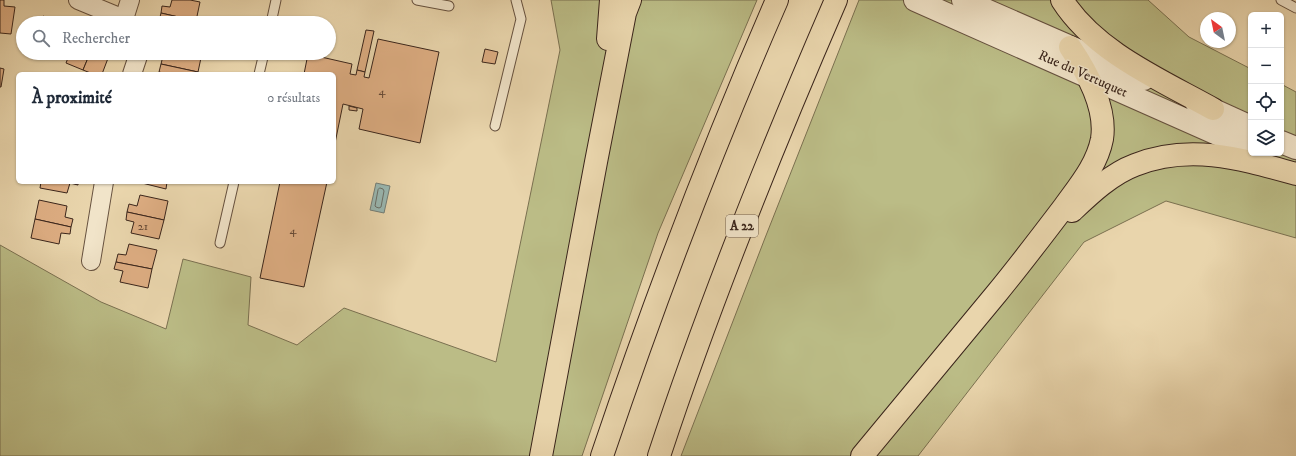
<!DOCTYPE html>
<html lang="fr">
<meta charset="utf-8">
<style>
:root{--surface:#fff;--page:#f6f6f7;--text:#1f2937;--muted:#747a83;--line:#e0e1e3}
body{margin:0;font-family:"IM FELL DW Pica",serif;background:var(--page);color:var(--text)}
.controls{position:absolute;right:12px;top:12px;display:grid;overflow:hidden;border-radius:6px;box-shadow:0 1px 3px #0004}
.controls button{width:36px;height:36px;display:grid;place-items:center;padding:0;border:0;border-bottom:1px solid var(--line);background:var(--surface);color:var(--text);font:20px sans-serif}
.compass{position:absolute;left:1200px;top:12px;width:36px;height:36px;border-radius:50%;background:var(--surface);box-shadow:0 1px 3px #0004;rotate:327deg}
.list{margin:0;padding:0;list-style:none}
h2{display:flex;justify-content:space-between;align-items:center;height:52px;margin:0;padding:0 16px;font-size:17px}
h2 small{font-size:13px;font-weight:400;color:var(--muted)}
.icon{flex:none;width:22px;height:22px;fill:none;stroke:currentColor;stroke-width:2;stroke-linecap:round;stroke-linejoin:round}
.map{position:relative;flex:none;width:1296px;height:456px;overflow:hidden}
.search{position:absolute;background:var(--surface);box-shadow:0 1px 3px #0004;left:16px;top:16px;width:320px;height:44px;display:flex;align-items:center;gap:10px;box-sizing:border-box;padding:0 14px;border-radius:22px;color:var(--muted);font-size:15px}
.panel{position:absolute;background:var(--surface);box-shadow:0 1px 3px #0004;left:16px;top:72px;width:320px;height:112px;border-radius:6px}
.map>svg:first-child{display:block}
.green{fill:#bbbc86;stroke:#7a7050}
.water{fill:#99b7b1;stroke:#737d75}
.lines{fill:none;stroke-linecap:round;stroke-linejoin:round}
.shore{stroke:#6a6e66;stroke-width:1}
.building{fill:#ddad82;stroke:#3a251b}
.service-casing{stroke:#66513f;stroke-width:11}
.minor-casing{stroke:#66513f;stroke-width:20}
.tertiary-casing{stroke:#66513f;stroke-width:24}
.motorway-casing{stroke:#3a251b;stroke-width:24}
.service{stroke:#f1e4c9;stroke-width:9}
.minor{stroke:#f1e4c9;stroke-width:18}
.tertiary{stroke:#f1e4c9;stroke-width:22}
.motorway{stroke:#e9d5ac;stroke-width:22}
.labels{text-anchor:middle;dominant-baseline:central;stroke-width:3;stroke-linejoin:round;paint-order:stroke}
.number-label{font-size:12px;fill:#634735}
.shield{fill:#f1e4c9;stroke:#715e4f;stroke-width:1}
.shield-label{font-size:13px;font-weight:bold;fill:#3a251b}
.street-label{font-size:14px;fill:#3a251b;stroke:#f1e4c9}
</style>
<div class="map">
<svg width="1296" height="456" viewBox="0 0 1296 456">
<rect width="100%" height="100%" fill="#e9d5ac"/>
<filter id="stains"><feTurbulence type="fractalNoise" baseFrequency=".005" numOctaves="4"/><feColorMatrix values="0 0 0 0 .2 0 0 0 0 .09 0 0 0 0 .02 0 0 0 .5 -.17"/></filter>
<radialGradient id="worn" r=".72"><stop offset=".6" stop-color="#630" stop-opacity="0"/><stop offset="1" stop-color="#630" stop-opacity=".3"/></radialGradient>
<g class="green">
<path d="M551,0H757L658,233L582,456H0V245L101,302L166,329L183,259L251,277L248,325L297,345L344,308L496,362L560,50Z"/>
<path d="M859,0H1148L1189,37L1251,69V153H1281V84L1296,92V238L1166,201L1084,242L918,456H681L765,238Z"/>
</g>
<path class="water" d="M376,183L390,186L384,213L370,210Z"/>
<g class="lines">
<path class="shore" d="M380,188L383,189L384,191L381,207L379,208L376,207L375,206L378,190Z"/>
</g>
<g class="building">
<path d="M0,0H4V6L15,7L11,34L0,33Z"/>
<path d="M172,0H190L200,2L196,21L161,13L162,6L170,7Z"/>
<path d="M161,13L196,21L195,23H167L159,21Z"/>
<path d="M43,16L50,19L49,23H40Z"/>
<path d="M366,30L374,31L365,72L357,70Z"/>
<path d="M378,39L439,52L420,143L359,129L363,109L343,104L334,148V74H304L308,54L352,64L350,74L356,75L357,70L365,72L364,77L369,78Z"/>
<path d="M485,49L498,52L495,64L482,62Z"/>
<path d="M39,53H57L55,59Z"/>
<path d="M70,53H90L83,70L66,63Z"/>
<path d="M90,53H110L102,74H93L83,70Z"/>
<path d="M172,53H202L198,72L161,64L163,56L171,58Z"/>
<path d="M161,64L198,72L197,74H168L159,72Z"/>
<path d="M0,68L4,69L1,87H0Z"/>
<path d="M349,106L357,108V111L349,110Z"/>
<path d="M41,182H78V185L70,183L67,193L40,188Z"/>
<path d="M138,182H167L166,189Z"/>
<path d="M280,182H327L304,287L260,278Z"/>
<path d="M140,195L168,201L164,220L127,212L129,204L137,206Z"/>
<path d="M39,200L67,206L65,217L73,219L71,227L35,219Z"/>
<path d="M127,212L164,220L159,239L131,233L134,222L126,220Z"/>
<path d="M35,219L71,227L70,234L61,233L59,244L31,238Z"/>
<path d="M129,244L157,250L152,269L116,262L118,254L126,255Z"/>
<path d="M116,262L152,269L148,288L120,282L123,271L114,269Z"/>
</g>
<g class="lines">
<g class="service-casing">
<g id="service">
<path d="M417,0L449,6"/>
<path d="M1281,0L1296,8"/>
<path d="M271,23L276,0"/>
<path d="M259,74L264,53"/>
<path d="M495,126L521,19L516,0"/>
<path d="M220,243L234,182"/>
</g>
</g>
<g class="minor-casing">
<g id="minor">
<path d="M78,0L124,19L128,23"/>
<path d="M124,19L130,0"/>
<path d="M132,74L139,53"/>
<path d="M91,261L104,182"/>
</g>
</g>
<g class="tertiary-casing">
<g id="tertiary">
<path d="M915,0L1251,149"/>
<path d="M963,0L1144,79"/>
<path d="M1196,102L1251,127"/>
<path d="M1281,142L1296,148"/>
</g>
</g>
<g class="motorway-casing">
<g id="motorway">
<path d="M1062,0C1095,52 1161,80 1213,109"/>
<path d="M608,39L611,0"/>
<path d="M1072,211C1090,194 1111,174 1135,165C1190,143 1242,159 1296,174"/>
<path d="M541,456L596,162L625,13L630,0"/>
<path d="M602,456C654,302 712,149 777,0"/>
<path d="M659,456C710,301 771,150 836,0"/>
<path d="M862,456C907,402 952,347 997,293C1020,265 1042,236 1064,207C1079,186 1097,165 1102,139C1107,107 1087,72 1070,47"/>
</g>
</g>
<use href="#service" class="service"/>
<use href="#minor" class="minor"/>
<use href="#tertiary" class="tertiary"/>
<use href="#motorway" class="motorway"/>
</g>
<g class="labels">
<g class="number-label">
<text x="382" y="91">4</text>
<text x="143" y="226">21</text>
<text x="293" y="230">4</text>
</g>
<rect class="shield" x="726" y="215" width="32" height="22" rx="3"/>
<g class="shield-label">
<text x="742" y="226">A 22</text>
</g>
<g class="street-label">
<text transform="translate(1083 74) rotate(24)">Rue du Vertuquet</text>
</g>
</g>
<rect width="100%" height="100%" filter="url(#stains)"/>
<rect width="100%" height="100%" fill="url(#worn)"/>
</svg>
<div class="controls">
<button>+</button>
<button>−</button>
<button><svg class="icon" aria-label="locate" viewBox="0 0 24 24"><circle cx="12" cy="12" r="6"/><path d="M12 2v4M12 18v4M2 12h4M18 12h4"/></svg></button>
<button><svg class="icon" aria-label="layers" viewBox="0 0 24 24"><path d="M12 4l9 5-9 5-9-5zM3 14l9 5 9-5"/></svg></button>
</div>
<svg class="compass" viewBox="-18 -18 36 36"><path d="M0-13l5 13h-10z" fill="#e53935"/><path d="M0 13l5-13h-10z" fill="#747a83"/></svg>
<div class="search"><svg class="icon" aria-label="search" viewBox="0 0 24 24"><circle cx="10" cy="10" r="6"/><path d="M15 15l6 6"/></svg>Rechercher</div>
<section class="panel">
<h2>À proximité<small>0 résultats</small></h2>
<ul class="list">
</ul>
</section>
</div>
